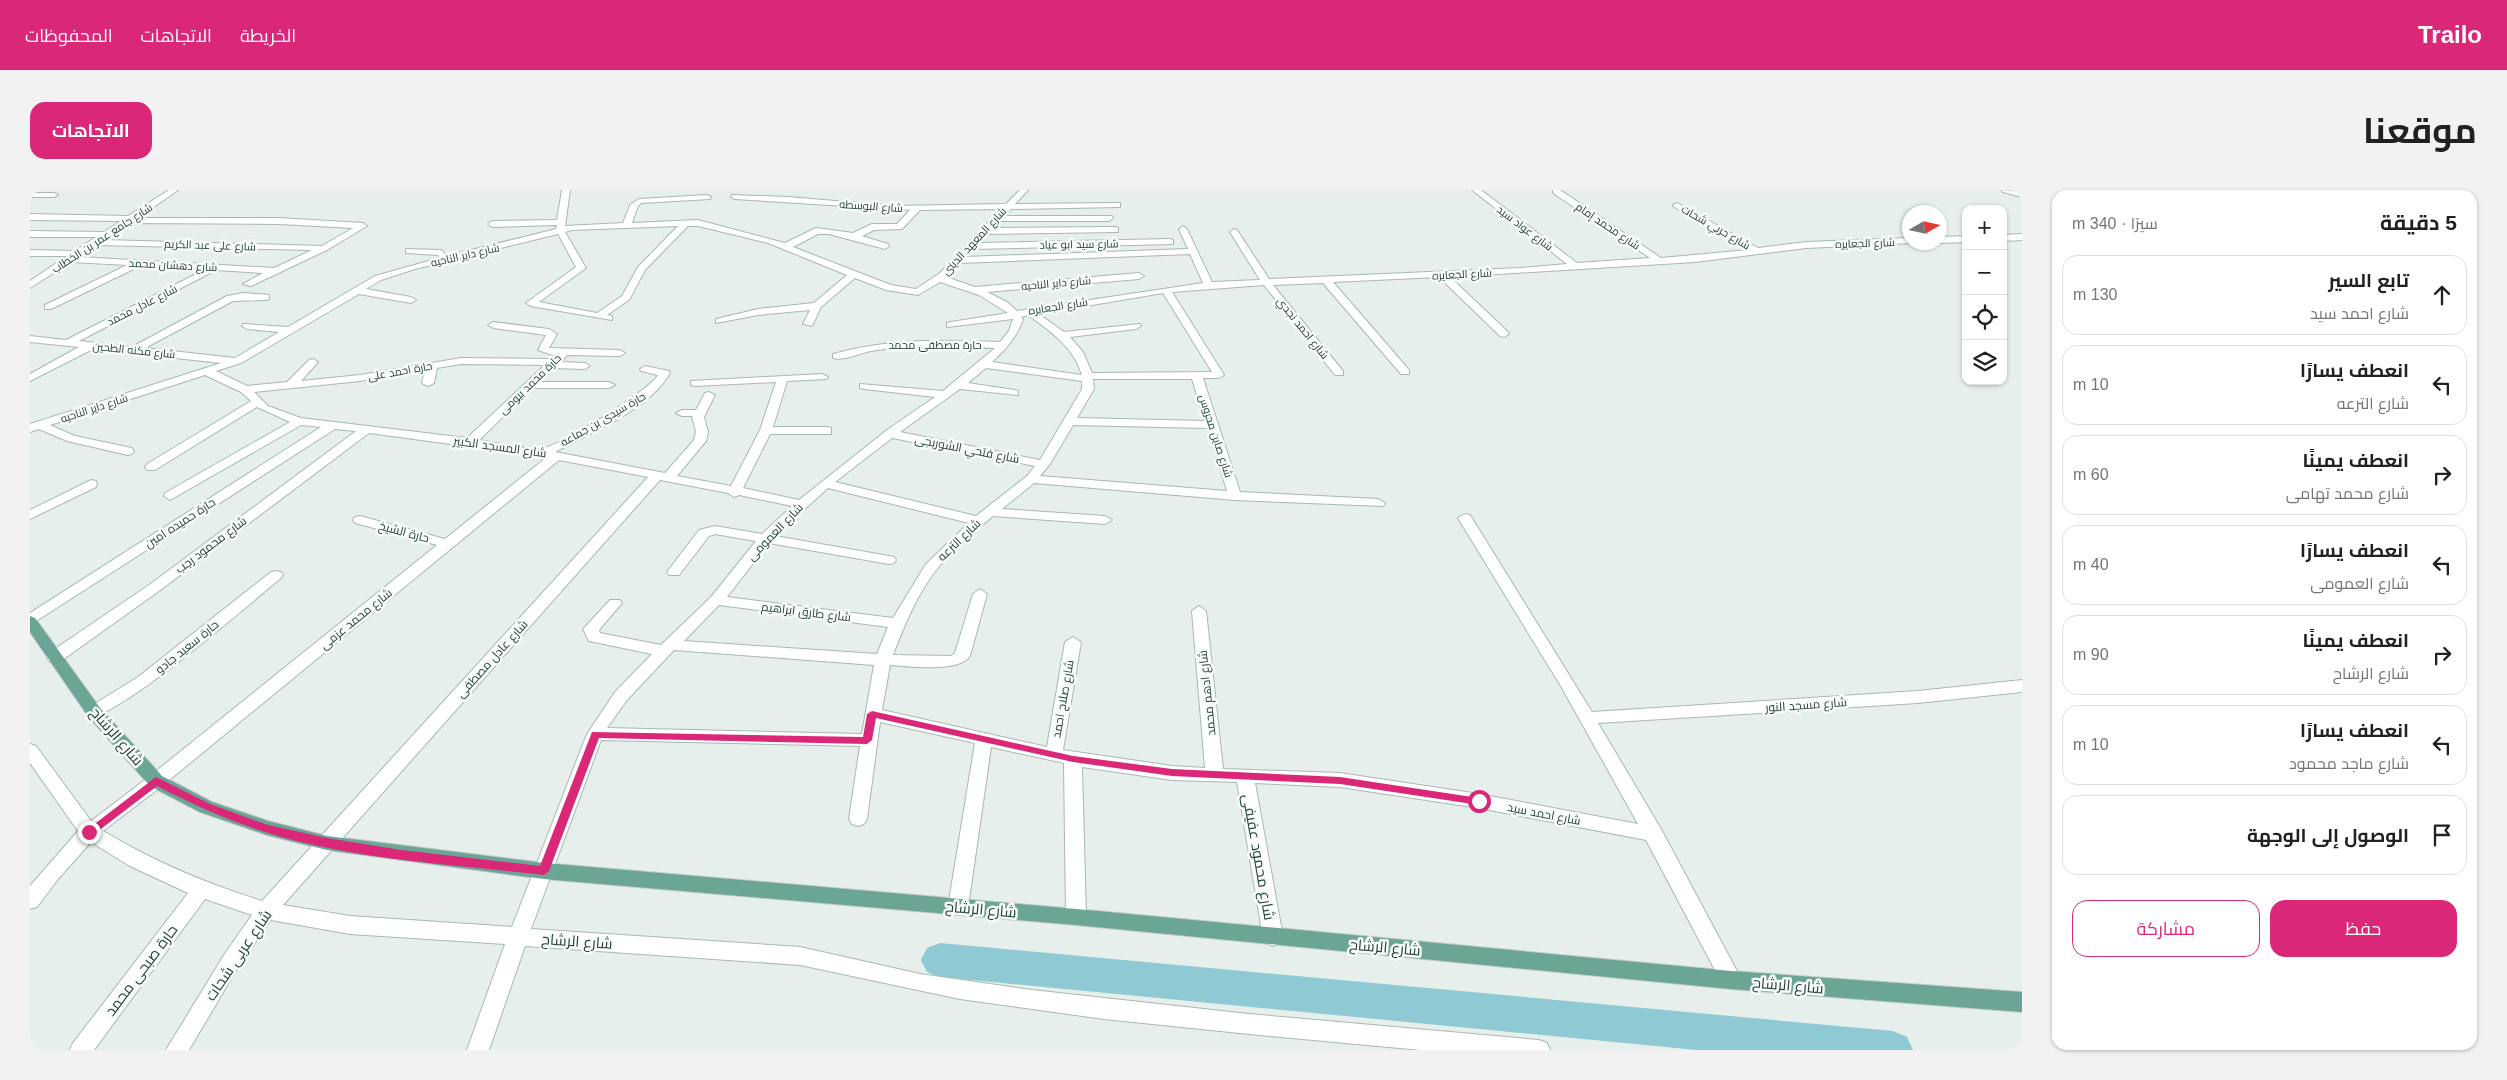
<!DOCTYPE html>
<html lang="ar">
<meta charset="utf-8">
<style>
:root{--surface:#fff;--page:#f2f2f2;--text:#202124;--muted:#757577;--line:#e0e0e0;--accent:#db2777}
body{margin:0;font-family:Arial,Cairo,sans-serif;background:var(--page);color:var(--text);direction:rtl}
.controls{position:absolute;right:15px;top:15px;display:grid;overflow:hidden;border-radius:10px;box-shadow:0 1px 4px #0004}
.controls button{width:45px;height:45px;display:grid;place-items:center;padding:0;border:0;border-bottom:1px solid var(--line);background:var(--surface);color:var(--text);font:25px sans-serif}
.compass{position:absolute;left:1872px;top:15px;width:45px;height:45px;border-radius:50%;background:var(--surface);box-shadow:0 1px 4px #0004;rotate:81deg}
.stop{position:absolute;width:15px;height:15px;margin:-11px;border:4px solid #db2777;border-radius:50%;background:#fff}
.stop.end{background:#db2777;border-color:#fff;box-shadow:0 1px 5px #0008}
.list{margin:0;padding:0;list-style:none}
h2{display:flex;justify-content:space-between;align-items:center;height:65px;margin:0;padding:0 20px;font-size:21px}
h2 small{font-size:16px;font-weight:400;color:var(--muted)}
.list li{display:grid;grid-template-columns:32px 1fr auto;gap:15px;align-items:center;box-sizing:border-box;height:80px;margin:0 10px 10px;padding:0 10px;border:1px solid var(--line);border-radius:15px}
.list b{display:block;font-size:19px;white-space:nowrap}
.list p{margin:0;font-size:16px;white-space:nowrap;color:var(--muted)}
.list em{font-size:16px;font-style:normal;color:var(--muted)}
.actions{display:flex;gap:10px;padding:15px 20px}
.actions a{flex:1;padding:11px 0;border:1px solid var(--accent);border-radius:15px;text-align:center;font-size:18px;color:var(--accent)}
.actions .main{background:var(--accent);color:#fff}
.icon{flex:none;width:28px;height:28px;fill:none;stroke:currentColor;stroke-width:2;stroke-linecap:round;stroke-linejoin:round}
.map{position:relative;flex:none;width:1992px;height:860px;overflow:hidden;direction:ltr;border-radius:15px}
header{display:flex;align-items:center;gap:30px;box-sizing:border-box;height:70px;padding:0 25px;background:var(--accent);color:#fff}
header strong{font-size:24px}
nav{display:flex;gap:28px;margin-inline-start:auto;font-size:18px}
.intro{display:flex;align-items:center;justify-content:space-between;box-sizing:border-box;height:120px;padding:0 30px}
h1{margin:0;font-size:35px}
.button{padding:12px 22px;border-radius:15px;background:var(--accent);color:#fff;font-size:18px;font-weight:700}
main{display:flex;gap:30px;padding:0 30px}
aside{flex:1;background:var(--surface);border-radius:15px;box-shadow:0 1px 4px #0004}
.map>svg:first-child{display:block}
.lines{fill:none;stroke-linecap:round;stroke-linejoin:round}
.canal{fill:#8ec9d4;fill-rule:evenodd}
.minor-casing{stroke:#a8b8b2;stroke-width:2}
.major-casing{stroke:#c2cac8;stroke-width:2}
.minor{fill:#fff;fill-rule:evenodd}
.major{fill:#6aa596;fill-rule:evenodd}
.route{fill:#db2777}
.labels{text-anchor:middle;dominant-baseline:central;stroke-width:5;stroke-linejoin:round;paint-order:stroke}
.far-street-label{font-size:11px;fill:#24423a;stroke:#f7fbf9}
.street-label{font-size:12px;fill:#24423a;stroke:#f7fbf9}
.near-street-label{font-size:15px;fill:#24423a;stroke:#f7fbf9}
</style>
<header>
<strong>Trailo</strong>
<nav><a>الخريطة</a><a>الاتجاهات</a><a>المحفوظات</a></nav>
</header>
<div class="intro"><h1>موقعنا</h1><a class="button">الاتجاهات</a></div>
<main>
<aside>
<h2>5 دقيقة<small>سيرًا · 340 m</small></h2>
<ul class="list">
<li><svg class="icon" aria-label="ahead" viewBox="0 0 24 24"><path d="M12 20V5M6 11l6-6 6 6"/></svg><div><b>تابع السير</b><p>شارع احمد سيد</p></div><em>130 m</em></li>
<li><svg class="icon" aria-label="left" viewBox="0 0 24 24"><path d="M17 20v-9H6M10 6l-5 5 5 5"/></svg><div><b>انعطف يسارًا</b><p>شارع الترعه</p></div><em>10 m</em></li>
<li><svg class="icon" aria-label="right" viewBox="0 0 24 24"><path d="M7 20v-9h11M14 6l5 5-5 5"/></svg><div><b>انعطف يمينًا</b><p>شارع محمد تهامى</p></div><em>60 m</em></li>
<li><svg class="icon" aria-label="left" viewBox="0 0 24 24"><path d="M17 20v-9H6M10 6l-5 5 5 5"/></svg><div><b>انعطف يسارًا</b><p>شارع العمومى</p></div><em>40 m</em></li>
<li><svg class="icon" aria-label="right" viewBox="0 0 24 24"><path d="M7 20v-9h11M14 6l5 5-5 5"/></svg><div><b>انعطف يمينًا</b><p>شارع الرشاح</p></div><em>90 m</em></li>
<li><svg class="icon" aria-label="left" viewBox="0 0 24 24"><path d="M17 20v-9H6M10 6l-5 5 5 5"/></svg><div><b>انعطف يسارًا</b><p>شارع ماجد محمود</p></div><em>10 m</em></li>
<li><svg class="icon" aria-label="arrive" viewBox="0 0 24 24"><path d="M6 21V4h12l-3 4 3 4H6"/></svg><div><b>الوصول إلى الوجهة</b></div></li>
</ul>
<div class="actions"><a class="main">حفظ</a><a>مشاركة</a></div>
</aside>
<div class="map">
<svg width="1992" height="860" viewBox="0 0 1992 860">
<rect width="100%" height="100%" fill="#e6efeb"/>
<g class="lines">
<path class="canal" d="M910,753L1863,841L1877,847L1883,860H1667L910,787L897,782L891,770L897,758Z"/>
<g class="minor-casing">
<g id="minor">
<path d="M139,0H148L108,28H249L333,33L337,36L297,60L221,96L213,94L233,83L186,80L49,151L102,157L197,106L213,103L239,105V109L236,110L203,111L115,158L205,168L249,142L217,139L212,136L213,134L258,137L345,86L409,68L408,65L376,63V59L411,60L417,66L526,39L527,35L462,37L458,34L462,31L527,30L532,0H540L535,36L593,33L600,15L609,9L677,5L681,7L680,9L611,13L608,16L602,33L668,30L755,53L786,38L823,43L842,34H867L880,20L705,9L701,7L702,5L758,7L864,16L976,14L990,0H998L985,14L1087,13H1090V17L981,19L974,26H1082L1083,28L1079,31H969L962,38L1085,37L1088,38V42L957,44L948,53L1140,49L1143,50V54L943,59L935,67L1158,59L1149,39L1153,36L1157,39L1182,92L1230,90L1200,42L1204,39L1207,40L1239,89L1490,78L1537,74L1442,0H1451L1547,73L1620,68L1523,3V0H1530L1631,68L1718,60L1644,17L1643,15L1647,13L1728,58L1776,52L1880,48V52L1883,53L1776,58L1665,72L1420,87L1478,142L1479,144L1474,147L1470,146L1409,87L1303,92L1379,180V184H1371L1293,93L1243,95L1313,181V185H1305L1234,95L1142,102L1194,185L1189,188H1173L1210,302L1348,309L1355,313L1353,316L1205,310L1004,293L972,319L1075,326L1082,330L1075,334L963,326C944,342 922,360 907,379C887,404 874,436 863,465L921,466L925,463L943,404L950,399L957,404L940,466C929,483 878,476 860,475L852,520L1017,557L1035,452L1043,447L1051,452L1033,560L1142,576L1175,578L1162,421L1169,416L1176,421L1193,579L1310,583L1449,604L1608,634L1532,498L1428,328L1435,324L1440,325L1562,522L1888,501L1992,490V502L1888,513L1568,533L1631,639L1708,783L1711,790L1708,797L1701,799L1694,797L1616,650L1449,618L1310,597L1225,593L1253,747L1250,753L1243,756L1236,753L1233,747L1207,592L1142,590L1052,577L1056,727L1053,733L1046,735L1039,733L1036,727L1034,573L961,557L938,717L935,723L928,725L921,723L918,717L945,553L850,532L837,629L834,634L828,636L822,634L819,629L830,556L571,550L501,739L770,757L890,784L1002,800L1219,824L1509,850L1517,853L1520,860H1391L1219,844L1074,829L930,809L770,775L495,756L459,860H437L475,754L320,744L241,730L208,777L159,860H136L194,765L222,725L175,709L64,860H40L43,853L158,703L100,676L61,652L28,689L7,717L0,719V696L48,641L0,573V554L6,556L61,631L120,586L407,355L325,333L323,330L325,327L330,326L415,349L517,267L339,243L129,401L31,471H19L17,467L19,463L119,395L326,241L305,239L0,435V423L291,237L271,235L140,310L134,306L135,303L260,232L227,217L125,280H117L115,277L117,274L221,211L211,202L175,185L20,235L45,246L102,258L104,261L102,264L98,265L37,251L9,239L0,242V234L191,173L63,159L0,191V184L49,157L0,152V146L36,150L174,80L110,76L21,119H15V115L97,75L41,72L0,98V91L37,66H0V60L45,61L66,47H0V41L74,42L91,31L0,30V24L98,26ZM971,19L910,83L886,99L861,95L763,57L788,44H799L855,59L859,56L858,54L832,46L844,40L872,39L890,20ZM100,33L249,34L323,38L292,56L75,50ZM648,36L608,77L592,106L567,123L509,112L556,78L535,42L542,40ZM658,36H668L738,53L817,85L784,113L728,119L686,129V133L728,125L780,120L773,134L782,136L791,117L825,88L856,100L888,105L910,92L949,105L978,123L921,132L917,133V137L983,129L979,141L970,152C913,150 859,148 803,164V168C814,171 830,163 841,161C882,154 924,157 965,158L913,201L830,194V198L834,199L905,207L857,240L769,310L713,298L740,244H801V238L797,237H743L757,191L796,189L798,187L792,184L661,191V195L665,196L746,192L730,240L701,296L647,286L676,251L678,242L674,227L685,205L679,202L675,203L666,220H652L646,223L652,226H662L666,242L664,250L635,283L525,262C562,242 619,220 640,183L639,181L615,176L610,179L611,181L628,185C619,201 527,258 510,259C490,259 468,253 449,250L503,198H579L585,195L579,192H510L524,178L555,179L560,176L555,173L531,172L537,165L590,166L595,163L590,160L519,158L527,144L519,139L463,132L458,135L463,138L516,145L508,160L525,166L522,169L431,168L330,185L271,191L288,172L283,169L279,170L257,192L217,196L186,181L211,173L329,104L381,113L386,110L381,107L336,99L351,90L385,79L528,44L546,77L496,113L501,116L582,130V126L577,125L599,110L615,80ZM67,55L282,60L244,78L49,67ZM1160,64L1173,93L987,121L977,112L957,102L1109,89L1114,86L1109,83L945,97L916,87L930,73ZM1133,103L1182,182L1062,183L1053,162L1040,147L1106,139L1111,136L1110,134L1034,142L1009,124ZM998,125C1021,142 1043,156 1052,185L962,172C976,159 987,147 993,129L991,127ZM431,174L515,175L437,248L271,228L238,216L224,202L330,191L395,180L392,193L398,196L404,193L407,178ZM956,178L1052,191V199L1010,270L870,242L930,199L988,205V201L984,200L938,193ZM1063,189H1162L1175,231L1047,228L1064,199ZM1043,235L1178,238L1197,301L1010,286L1020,274ZM862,248L1005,276L997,286L946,326L805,292ZM529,270L618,287L232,711C175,693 125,672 73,641L132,596ZM630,290L698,303L704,307L709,305L762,316L732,344L685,336L669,340L637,382L639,385H649L679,346L685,344L726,351L681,407L631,455L570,443L569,440L592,413L590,410H580L556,436L553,439L559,451L622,464L585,502L557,544L482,737L320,726L253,715ZM798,298L939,333L896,374L863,428L697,407L739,353L859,374L864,373L866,370L864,367L859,366L745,346ZM689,415L858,437L847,464L654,451ZM644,460L844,475L832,544L577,538L597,510Z"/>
<path d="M1972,0L1992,2V7L1973,2Z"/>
<path d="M0,3H24L28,5L24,7H0Z"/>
<path d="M1992,44V50L1973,51V45Z"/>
<path d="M1936,46V52L1910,53L1909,52L1910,47Z"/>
<path d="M61,290L66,291L67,294L66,297L0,329V320Z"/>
<path d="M246,381L251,382L253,385L251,388C224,410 83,533 58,526L56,522L58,518L108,487L241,382Z"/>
</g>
</g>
<g class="major-casing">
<path id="major" d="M0,426L5,428L70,518L132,586L182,612L238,631L297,646L514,673L1046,719L1701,781L1992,802V822L1701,799L1046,735L514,689L297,660L237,645L170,622L120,596L58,526L0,442Z"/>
</g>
<use href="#minor" class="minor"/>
<use href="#major" class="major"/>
</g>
<path class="route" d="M842,521L1043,566L1142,579L1310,587L1449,608L1454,611L1449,615L1310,594L1142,586L1043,572L846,528L842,550L837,554L569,548L519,681L514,685C421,674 324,670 235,642C197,630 162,614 127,596L63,645L59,646L54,642L126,587L180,614L238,635L297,648L371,660L510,676L562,542L833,547L837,524Z"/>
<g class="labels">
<g class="far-street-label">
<text transform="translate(841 16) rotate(4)">شارع البوسطه</text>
<text transform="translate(1578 36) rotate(34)">شارع محمد إمام</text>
<text transform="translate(1686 37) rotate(30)">شارع حربي شحات</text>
<text transform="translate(1495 38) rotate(37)">شارع عواد سيد</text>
<text transform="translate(72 48) rotate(-33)">شارع جامع عمر بن الخطاب</text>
<text transform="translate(944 51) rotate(-47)">شارع المعهد الدينى</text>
<text transform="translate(1835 53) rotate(-2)">شارع الجعايره</text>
<text transform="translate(1049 54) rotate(-1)">شارع سيد ابو عياد</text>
<text transform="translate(180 55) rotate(2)">شارع على عبد الكريم</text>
<text transform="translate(435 65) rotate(-13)">شارع داير الناحيه</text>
<text transform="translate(143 75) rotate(3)">شارع دهشان محمد</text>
<text transform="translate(1432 84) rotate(-3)">شارع الجعايره</text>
<text transform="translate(1026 93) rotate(-5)">شارع داير الناحيه</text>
<text transform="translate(112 115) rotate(-27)">شارع عادل محمد</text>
<text transform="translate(1028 116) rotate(-9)">شارع الجعايره</text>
<text transform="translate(1273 138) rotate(51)">شارع احمد نجدي</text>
<text x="905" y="155">حارة مصطفى محمد</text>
<text transform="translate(104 160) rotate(6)">شارع مكنه الطحين</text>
<text transform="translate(370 181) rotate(-10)">حارة احمد على</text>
<text transform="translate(500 194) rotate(-44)">حارة محمد بيومى</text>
<text transform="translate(64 218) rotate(-18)">شارع داير الناحيه</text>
<text transform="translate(573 229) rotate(-30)">حارة سيدى بن جماعه</text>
<text transform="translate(1186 246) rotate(72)">شارع صاين محروس</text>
</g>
<g class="street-label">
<text transform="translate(470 257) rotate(8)">شارع المسجد الكبير</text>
<text transform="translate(937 259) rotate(11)">شارع فتحي الشوربجى</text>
<text transform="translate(150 333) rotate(-33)">حارة حميده امين</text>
<text transform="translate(374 342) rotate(15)">حارة الشيخ</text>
<text transform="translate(745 342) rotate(-46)">شارع العمومى</text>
<text transform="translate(929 350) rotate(-44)">شارع الترعه</text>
<text transform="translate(181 355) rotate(-37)">شارع محمود رجب</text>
<text transform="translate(776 422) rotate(7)">شارع طارق ابراهيم</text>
<text transform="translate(326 429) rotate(-39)">شارع محمد عزمى</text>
<text transform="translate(157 457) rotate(-39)">حارة سعيد جادو</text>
<text transform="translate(462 469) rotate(-48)">شارع عادل مصطفى</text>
<text transform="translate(1177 503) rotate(-96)">شارع ادهم محمد</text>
<text transform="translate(1033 509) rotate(-80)">شارع صلاح احمد</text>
<text transform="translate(1776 515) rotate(-4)">شارع مسجد النور</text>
<text transform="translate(1514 624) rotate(11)">شارع احمد سيد</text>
</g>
<g class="near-street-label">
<text transform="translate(87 546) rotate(49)">شارع الرشاح</text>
<text transform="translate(1229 667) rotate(80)">شارع محمود عفيفى</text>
<text transform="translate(951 719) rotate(5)">شارع الرشاح</text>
<text transform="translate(547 751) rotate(4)">شارع الرشاح</text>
<text transform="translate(1355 757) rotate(5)">شارع الرشاح</text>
<text transform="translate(208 765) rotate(-56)">شارع عربى شحات</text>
<text transform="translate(111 780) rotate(-53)">حارة صبحى محمد</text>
<text transform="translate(1758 795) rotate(5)">شارع الرشاح</text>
</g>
</g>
</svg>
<div class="controls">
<button>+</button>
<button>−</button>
<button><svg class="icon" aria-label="locate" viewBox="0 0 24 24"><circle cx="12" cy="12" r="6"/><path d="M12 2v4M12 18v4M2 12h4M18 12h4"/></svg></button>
<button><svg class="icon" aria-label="layers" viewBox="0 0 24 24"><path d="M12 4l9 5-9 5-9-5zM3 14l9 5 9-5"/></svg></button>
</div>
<svg class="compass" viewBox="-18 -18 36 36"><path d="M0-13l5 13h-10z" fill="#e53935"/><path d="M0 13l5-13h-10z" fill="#757577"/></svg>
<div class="stop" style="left:1449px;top:611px"></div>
<div class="stop end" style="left:59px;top:642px"></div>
</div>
</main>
